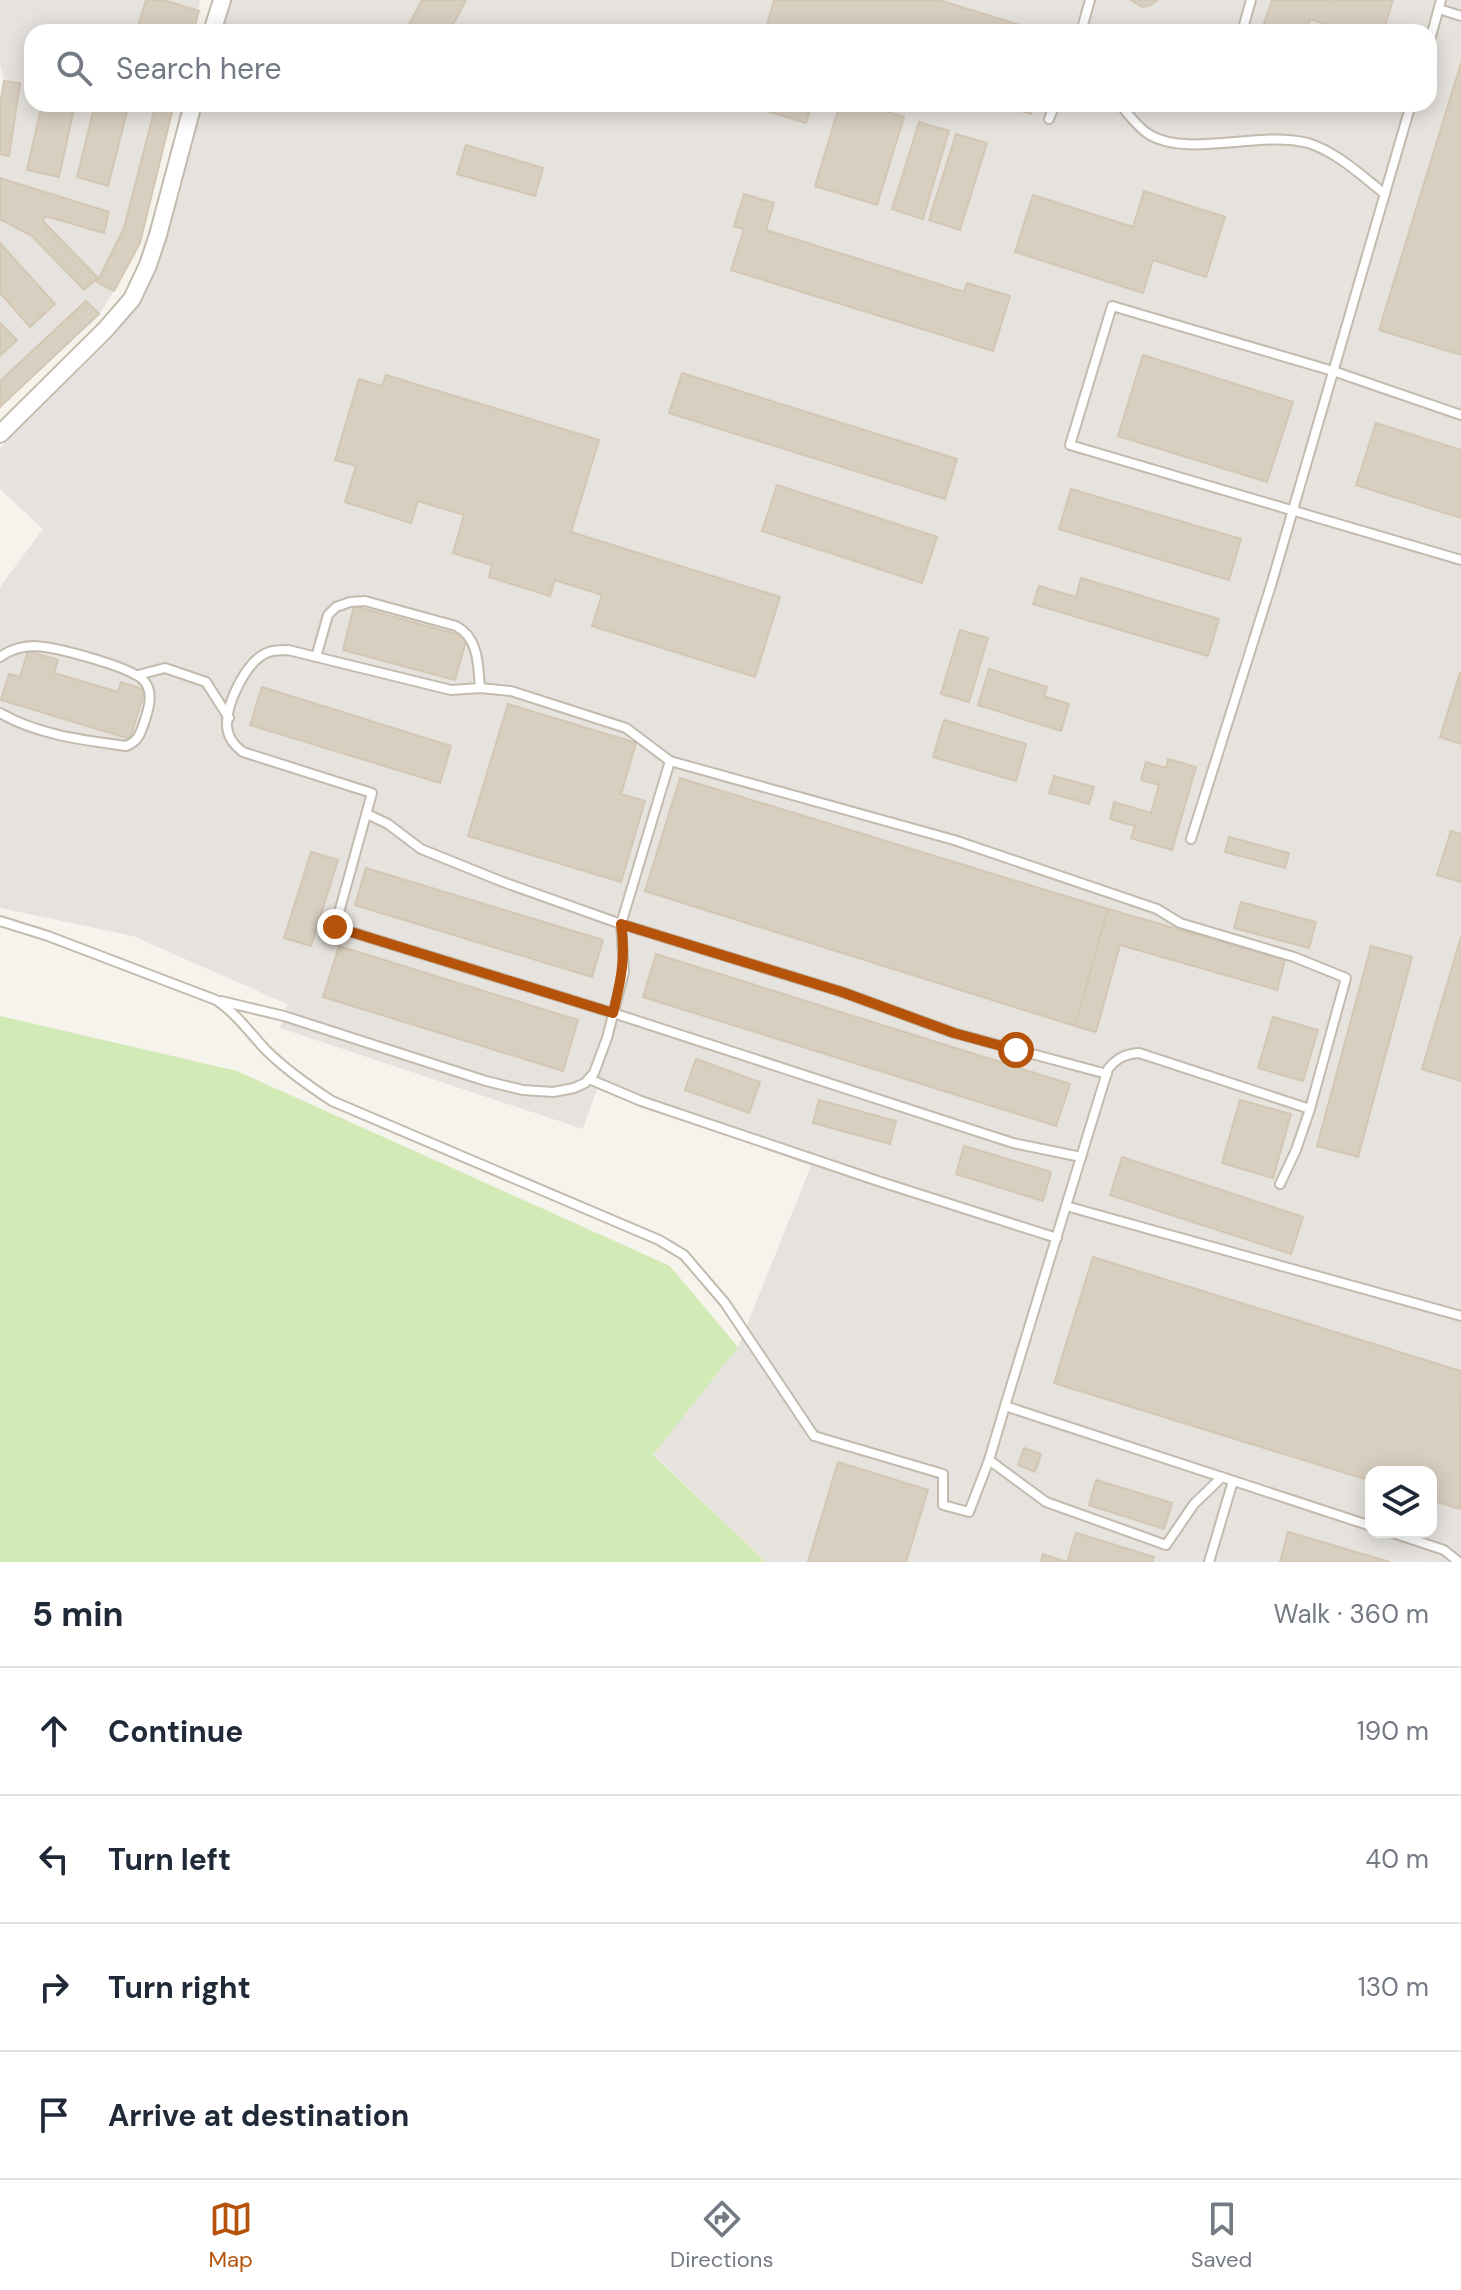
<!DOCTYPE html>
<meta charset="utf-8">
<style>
:root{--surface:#fff;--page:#f6f6f7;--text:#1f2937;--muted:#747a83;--line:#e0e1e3;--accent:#b45309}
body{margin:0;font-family:"DM Sans",sans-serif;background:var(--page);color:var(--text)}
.controls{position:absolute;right:24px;bottom:24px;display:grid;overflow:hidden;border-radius:16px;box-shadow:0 4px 20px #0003}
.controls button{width:72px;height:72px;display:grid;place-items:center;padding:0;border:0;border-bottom:2px solid var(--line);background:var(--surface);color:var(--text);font:40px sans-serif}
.stop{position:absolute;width:24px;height:24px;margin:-18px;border:6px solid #b45309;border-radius:50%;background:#fff}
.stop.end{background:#b45309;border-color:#fff;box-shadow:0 2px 8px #0008}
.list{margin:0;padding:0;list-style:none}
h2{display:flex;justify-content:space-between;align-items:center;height:104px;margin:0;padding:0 32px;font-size:34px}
h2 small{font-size:26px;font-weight:400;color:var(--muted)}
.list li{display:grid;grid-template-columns:52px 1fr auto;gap:24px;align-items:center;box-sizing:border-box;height:128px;padding:0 32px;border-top:2px solid var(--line)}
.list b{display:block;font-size:30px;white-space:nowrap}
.list em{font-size:26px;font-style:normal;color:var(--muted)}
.icon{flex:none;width:44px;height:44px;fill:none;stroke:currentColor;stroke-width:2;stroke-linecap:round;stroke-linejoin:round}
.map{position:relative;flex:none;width:1461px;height:1562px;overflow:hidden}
.search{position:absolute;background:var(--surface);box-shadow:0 4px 20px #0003;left:24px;right:24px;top:24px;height:88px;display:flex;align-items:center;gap:20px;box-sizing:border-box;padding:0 28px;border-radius:24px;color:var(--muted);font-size:30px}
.sheet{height:616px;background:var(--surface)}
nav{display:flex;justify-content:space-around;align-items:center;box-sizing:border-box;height:112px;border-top:2px solid var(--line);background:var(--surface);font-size:22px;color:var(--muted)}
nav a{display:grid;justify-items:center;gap:4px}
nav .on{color:var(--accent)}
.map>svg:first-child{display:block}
.industrial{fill:#e6e2dd;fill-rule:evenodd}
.green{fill:#d2eab5}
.building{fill:#d8cfc1;stroke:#d3c7b4;stroke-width:2}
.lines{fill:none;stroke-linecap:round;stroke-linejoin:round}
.service-casing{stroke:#c2bbae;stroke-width:12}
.minor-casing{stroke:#c2bbae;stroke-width:20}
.service{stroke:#fff;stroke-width:8}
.minor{stroke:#fff;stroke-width:16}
.route{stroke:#b45309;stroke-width:10}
</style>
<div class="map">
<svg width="1461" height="1562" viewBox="0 0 1461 1562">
<rect width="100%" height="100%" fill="#f6f3ec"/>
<g class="industrial">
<path d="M0,0H200L193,32H32V104H174L140,243L114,291L99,314L0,407V104L4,81L0,63Z"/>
<path d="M231,0H1461V1562H766L653,1454L738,1347L811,1166L597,1089L583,1129L280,1028L287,1004L133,936L0,908V587L43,529L0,489V448L108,341L131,315L141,300L152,279L202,104H1429V32H222ZM1371,1472H1431V1532H1371Z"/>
</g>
<path class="green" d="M0,1016L237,1071L670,1266L738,1347L653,1455L766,1562H0Z"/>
<g class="building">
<path d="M146,0H164L199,11L193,32L137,30Z"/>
<path d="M422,0H466L449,32H405Z"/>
<path d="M774,0H939L1042,32H765Z"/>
<path d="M1131,0H1157L1151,5L1142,7Z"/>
<path d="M1272,0H1326L1333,2L1334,0H1393L1383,32H1348L1310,19L1305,32H1261Z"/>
<path d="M1461,63V355L1379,330Z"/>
<path d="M4,81L20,83L9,156L0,154V104Z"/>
<path d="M42,104H75L59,177L27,170Z"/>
<path d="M95,104H129L108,186L77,177Z"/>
<path d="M156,104H174L140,243L114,291L97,282L124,228Z"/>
<path d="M744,104H808L812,105L806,123Z"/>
<path d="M840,104H863L904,117L877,205L815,186Z"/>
<path d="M998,104H1034L1031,114Z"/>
<path d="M919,122L949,131L923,219L892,209Z"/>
<path d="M956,134L987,143L960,230L929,220Z"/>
<path d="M466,145L543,168L535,196L457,174Z"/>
<path d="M0,178L109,212L104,233L45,216L43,221L98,278L84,290L32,236L0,219Z"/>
<path d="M1144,191L1225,217L1206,277L1153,260L1143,293L1015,252L1033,195L1133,227Z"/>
<path d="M744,194L774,203L766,230L964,292L967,283L1010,296L993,351L731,270L744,229L734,226Z"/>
<path d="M0,243L55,304L30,327L0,293Z"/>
<path d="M86,301L99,314L0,407V381Z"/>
<path d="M0,323L17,340L0,356Z"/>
<path d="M1143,355L1293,402L1267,482L1118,436Z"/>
<path d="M682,373L957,459L945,499L669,413Z"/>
<path d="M386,375L599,440L571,532L780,597L755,677L592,626L602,595L555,580L550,596L489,577L492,565L453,553L464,515L418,501L411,523L345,502L356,466L335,460L359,379L382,386Z"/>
<path d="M1376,423L1461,450V518L1356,485Z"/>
<path d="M777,485L937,537L922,583L762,531Z"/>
<path d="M1071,489L1241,539L1229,580L1059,529Z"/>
<path d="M1081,578L1219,619L1208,656L1033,604L1039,586L1076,597Z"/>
<path d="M354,606L467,637L455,680L343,650Z"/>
<path d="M960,630L988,638L969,702L941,694Z"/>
<path d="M28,651L58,660L54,673L118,692L121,682L145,690L130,739L1,700L9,674L20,677Z"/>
<path d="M989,669L1047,687L1044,696L1069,704L1061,731L978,705Z"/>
<path d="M1460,673H1461V744L1440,737Z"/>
<path d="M262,687L451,746L440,783L250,725Z"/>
<path d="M508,704L636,743L621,794L645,801L621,882L468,836Z"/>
<path d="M944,720L1026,744L1016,781L933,757Z"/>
<path d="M1168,759L1196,767L1172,850L1131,838L1135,826L1110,819L1114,802L1151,813L1159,785L1141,780L1146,762L1166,768Z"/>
<path d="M1054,776L1094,787L1089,804L1049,793Z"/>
<path d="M680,778L1108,909L1075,1026L645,891Z"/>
<path d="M1451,831L1461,834V882L1437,875Z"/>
<path d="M1229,837L1289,853L1285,868L1225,852Z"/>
<path d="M311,852L338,860L311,946L284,938Z"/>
<path d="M366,868L603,940L592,977L355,905Z"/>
<path d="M1241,902L1316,922L1309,948L1234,928Z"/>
<path d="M1108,909L1285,960L1277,990L1120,945L1096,1032L1075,1026Z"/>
<path d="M1461,937V1081L1422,1069Z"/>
<path d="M339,946L578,1020L563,1071L323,997Z"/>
<path d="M1371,946L1412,957L1358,1157L1317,1146Z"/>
<path d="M656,954L1070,1084L1056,1126L643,997Z"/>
<path d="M1273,1017L1318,1030L1303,1081L1258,1068Z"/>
<path d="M696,1059L760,1082L749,1113L685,1090Z"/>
<path d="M819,1100L896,1121L890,1144L813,1123Z"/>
<path d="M1240,1100L1291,1114L1273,1178L1222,1163Z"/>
<path d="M964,1146L1051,1172L1043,1201L956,1174Z"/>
<path d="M1122,1157L1303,1217L1291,1254L1110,1195Z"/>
<path d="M1093,1257L1461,1371L1460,1509L1431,1500V1472H1371V1481L1054,1383Z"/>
<path d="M1024,1448L1041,1454L1035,1472L1018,1465Z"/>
<path d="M838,1462L928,1490L906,1562H808Z"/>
<path d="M1096,1480L1172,1503L1164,1529L1089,1505Z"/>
<path d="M1288,1532L1390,1562H1280Z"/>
<path d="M1076,1533L1154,1557L1152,1562H1041L1043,1554L1067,1562Z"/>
</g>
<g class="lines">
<g class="service-casing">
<g id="service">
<path d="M1439,9L1461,16"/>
<path d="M1081,32L1090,0"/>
<path d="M1242,32L1251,0"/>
<path d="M1429,44L1441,0"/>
<path d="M1120,104C1128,114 1138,128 1150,135C1189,158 1260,130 1308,143C1337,152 1362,176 1385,194"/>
<path d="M1049,119L1055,104"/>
<path d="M1461,415L1333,371L1112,306L1070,445L1461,560"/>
<path d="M0,657C11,649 21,646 35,646C55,647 134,667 145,682C154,694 148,711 144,723C140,735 137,742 126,746C83,740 38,735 0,713"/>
<path d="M316,657L328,615L336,607L350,602L365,601L456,626C479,638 478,665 480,688"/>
<path d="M138,675L165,668L206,682L229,718"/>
<path d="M670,761L626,728L511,691L480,688L451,690L288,650C283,650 275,650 269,652C247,659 226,703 227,726C228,738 234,745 243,752L372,793L335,927L613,1013L1013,1143L1081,1157"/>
<path d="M1191,839L1272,582L1411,104"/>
<path d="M0,921L48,936L216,1000C236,1013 250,1033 266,1050C286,1070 309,1086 332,1101L659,1240L684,1255L725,1303L814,1436L943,1474V1505L969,1512L989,1460"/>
<path d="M221,1001L284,1016L486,1081L523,1090L553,1092L574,1088L585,1083L594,1073L607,1038L624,972L621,924L503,882L421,849L388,824L367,814"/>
<path d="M1107,1074L954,1033L842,992L621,924L670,761L954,840L1157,909L1180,923L1294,957L1346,978L1310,1109L1139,1053C1125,1054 1117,1058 1108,1069L1066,1206L1461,1316"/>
<path d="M589,1079L641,1101L881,1182L1057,1238"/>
<path d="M1280,1184L1296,1150L1310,1109"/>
<path d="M1066,1206L1005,1406L1371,1526"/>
<path d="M1005,1406L989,1460L1046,1502L1166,1545L1194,1504L1222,1477"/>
<path d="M1390,1532L1444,1550L1459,1562"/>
<path d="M1209,1562L1233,1481"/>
</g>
</g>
<g class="minor-casing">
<g id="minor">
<path d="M212,32L222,0"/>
<path d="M0,434L105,330L132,299L148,265L158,235L193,104"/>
</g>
</g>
<use href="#service" class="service"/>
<use href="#minor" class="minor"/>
</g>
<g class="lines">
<path class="route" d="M335,927L613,1013C621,980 626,957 621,924L842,992L954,1033L1016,1050"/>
</g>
</svg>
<div class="controls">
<button><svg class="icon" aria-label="layers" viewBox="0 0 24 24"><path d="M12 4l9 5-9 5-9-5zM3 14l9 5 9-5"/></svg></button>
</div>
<div class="stop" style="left:1016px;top:1050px"></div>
<div class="stop end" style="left:335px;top:927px"></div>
<div class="search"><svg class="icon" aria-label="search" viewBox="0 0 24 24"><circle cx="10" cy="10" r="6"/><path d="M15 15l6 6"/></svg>Search here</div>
</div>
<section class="sheet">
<h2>5 min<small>Walk · 360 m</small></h2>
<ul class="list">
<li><svg class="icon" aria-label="ahead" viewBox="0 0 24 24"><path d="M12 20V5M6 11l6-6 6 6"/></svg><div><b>Continue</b></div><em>190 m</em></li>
<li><svg class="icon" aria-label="left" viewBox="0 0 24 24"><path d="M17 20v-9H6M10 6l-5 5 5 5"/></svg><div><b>Turn left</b></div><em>40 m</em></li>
<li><svg class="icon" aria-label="right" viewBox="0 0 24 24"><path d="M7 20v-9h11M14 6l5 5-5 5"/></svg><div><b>Turn right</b></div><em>130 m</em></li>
<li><svg class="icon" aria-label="arrive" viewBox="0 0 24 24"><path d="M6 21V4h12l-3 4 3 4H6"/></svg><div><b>Arrive at destination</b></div></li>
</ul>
</section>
<nav>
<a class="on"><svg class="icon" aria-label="map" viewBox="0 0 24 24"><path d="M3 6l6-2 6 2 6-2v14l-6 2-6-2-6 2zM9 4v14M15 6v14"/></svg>Map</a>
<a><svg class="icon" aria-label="directions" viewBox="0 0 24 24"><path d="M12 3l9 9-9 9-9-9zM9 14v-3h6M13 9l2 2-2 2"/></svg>Directions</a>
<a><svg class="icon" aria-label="saved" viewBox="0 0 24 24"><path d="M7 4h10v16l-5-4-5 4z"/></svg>Saved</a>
</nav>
